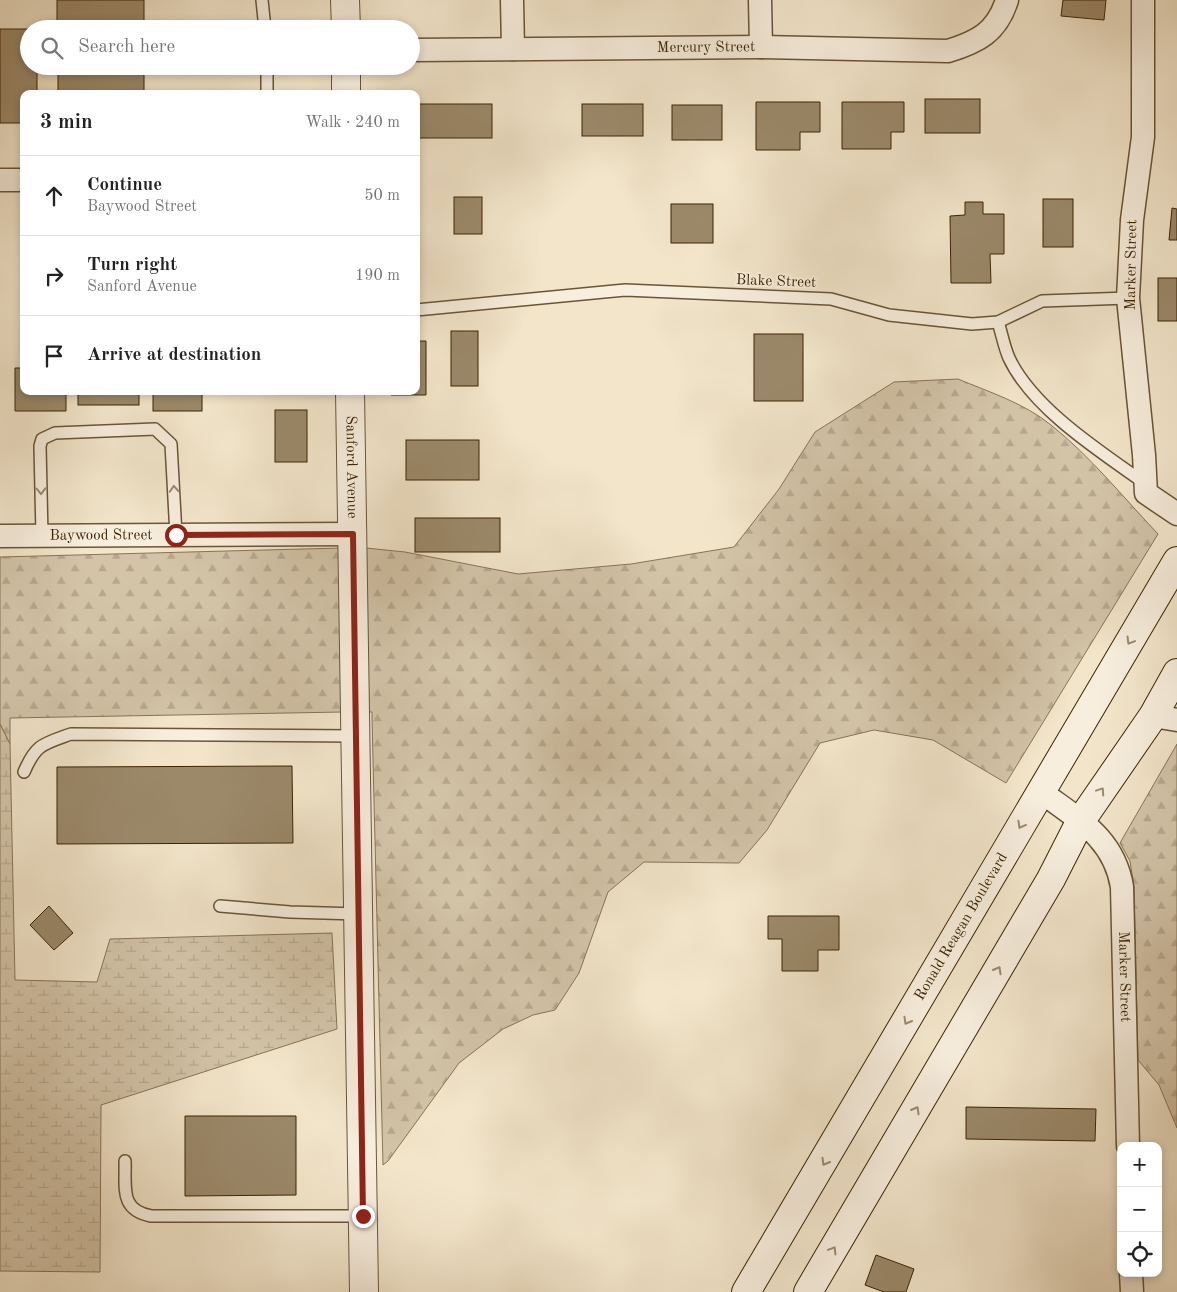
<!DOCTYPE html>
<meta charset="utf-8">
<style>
:root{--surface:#fff;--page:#f2f2f2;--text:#222;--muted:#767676;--line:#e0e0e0}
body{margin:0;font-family:"Old Standard TT",serif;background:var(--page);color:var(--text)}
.controls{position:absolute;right:15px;bottom:15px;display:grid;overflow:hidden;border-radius:10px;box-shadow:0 2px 8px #0003}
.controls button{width:45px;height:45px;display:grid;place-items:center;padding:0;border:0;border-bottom:1px solid var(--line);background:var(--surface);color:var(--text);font:25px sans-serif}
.stop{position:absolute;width:15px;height:15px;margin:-11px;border:4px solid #8f2418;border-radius:50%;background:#fff}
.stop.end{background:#8f2418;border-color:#fff;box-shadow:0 1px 5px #0008}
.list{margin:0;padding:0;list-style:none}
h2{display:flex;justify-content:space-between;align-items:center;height:65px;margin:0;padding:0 20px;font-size:21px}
h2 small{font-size:16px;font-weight:400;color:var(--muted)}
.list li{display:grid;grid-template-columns:32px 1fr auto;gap:15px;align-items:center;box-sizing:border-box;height:80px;padding:0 20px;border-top:1px solid var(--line)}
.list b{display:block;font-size:19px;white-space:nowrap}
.list p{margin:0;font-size:16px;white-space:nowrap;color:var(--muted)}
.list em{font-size:16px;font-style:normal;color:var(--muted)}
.icon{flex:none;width:28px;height:28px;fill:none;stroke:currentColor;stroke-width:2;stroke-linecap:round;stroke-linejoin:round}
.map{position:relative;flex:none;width:1177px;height:1292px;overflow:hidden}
.search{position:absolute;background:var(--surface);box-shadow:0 2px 8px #0003;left:20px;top:20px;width:400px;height:55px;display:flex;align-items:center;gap:12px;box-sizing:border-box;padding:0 18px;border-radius:28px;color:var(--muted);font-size:19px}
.panel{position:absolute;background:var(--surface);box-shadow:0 2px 8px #0003;left:20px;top:90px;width:400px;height:305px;border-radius:10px}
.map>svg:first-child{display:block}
.forest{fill:url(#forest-firs);stroke:#887456}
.wetland{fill:url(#wetland-marsh);stroke:#887456}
.building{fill:#9b896a;stroke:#3c2503}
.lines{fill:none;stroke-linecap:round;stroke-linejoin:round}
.service-casing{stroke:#6a5535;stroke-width:14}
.minor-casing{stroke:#6a5535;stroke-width:25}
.tertiary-casing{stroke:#6a5535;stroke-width:30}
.secondary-casing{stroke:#3c2503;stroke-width:30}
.service{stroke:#f7eedd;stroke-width:11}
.minor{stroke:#f7eedd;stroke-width:22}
.tertiary{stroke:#f7eedd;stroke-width:28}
.secondary{stroke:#f7eedd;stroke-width:28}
.oneway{stroke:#9a8a70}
.route{stroke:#8f2418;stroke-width:6}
.labels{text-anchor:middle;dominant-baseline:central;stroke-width:4;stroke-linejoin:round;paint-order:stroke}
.street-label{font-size:15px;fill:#3c2503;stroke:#f7eedd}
</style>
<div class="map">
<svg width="1177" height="1292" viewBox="0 0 1177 1292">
<defs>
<pattern id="forest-firs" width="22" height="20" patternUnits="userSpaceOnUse" patternTransform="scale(1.25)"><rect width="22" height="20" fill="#d3c4a8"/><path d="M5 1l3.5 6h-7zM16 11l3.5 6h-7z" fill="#b6a88f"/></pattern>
<pattern id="wetland-marsh" width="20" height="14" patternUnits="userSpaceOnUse" patternTransform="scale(1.25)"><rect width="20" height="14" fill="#d3c4a8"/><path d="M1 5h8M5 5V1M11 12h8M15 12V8" fill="none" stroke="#b6a88f"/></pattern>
</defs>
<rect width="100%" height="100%" fill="#f2e5ca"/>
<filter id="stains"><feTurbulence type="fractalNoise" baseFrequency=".004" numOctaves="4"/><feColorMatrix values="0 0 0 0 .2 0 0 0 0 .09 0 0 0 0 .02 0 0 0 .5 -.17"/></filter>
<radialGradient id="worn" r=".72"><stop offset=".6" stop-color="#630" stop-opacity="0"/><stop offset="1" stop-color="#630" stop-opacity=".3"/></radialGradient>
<g class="forest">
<path d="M958,379C989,392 1024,403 1051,425C1090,456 1123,497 1158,534L1006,783L933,740L874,730L820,743L767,830L739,863L644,862L608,892L579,973L555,1010L533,1015L503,1029L459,1063L388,1161L383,1165L372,719V712H368L366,548L405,552L518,574L631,564L734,547L779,489L815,432L894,382Z"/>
<path d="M341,548L343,712L10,718V744L0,724V557Z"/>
<path d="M1177,744V1128L1159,1085L1138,1060L1134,887L1130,861L1120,843Z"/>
</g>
<path class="wetland" d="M0,724L10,744L15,980L97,982L110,939L332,933L337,1029L101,1105L100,1272L0,1271Z"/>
<g class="building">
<rect x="57" y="0" width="87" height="29"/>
<path d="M1063,0H1106L1104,20L1061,16Z"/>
<path d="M0,29H29V66H37V94H24V123H0Z"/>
<rect x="58" y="66" width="86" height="28"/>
<rect x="925" y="99" width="55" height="34"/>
<path d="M756,102H820V132H800V150H756Z"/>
<path d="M842,102H904V132H891V149H842Z"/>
<rect x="417" y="104" width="75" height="34"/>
<rect x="582" y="104" width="61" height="32"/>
<rect x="672" y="105" width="50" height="35"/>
<rect x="454" y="197" width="28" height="37"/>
<rect x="1043" y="199" width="30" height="48"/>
<path d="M965,202H983V214H1004V254H990L991,283H951L950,216L965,215Z"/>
<rect x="671" y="204" width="42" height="39"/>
<path d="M1172,208L1177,209V240H1169Z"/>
<rect x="1158" y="278" width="19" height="43"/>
<rect x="451" y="331" width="27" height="55"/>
<rect x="754" y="334" width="49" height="67"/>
<path d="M416,341H426V395H391V391H416Z"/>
<path d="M15,368H24V391H66V411H15Z"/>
<rect x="78" y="391" width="61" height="14"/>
<rect x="153" y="391" width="49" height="20"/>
<rect x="275" y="410" width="32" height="52"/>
<rect x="406" y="440" width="73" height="40"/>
<rect x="415" y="518" width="85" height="34"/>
<path d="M292,766L293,843L57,844V767Z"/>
<path d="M49,906L73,933L54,950L30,925Z"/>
<path d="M768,916H839V950H818V971H782V939H768Z"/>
<path d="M966,1107L1096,1109L1095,1141L966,1139Z"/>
<path d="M185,1116H296V1195L185,1196Z"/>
<path d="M876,1255L914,1269L906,1292H884L865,1285Z"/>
</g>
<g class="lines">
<g class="service-casing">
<g id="service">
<path d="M262,0L265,29"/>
<path d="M267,94V66"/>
<path d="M416,310L625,290L831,299L889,315L972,324L998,322L1042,301L1128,298"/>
<path d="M998,322C1002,334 1004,347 1009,358C1033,409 1101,452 1146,484"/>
<path d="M42,536L40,446L42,439L55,433L155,429L171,444L176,535"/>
<path d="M24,772C36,744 43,744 71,734L356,736"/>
<path d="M220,906L290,912L358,914"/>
<path d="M125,1161C126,1187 119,1210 151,1216H363"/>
</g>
</g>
<g class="minor-casing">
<g id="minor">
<path d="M512,0L513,49"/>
<path d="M760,0L761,47"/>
<path d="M1143,0V137L1132,220L1128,298L1144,455L1146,493L1177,514"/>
<path id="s1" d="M411,50L761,47L948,51C978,42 997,32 1007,0"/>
<path d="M0,180H24"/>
<path id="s2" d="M0,536L353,534"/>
<path d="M1153,716L1177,720"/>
<path id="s3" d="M1040,791C1077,819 1114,837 1122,887L1128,1146"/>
<path d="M1131,1273L1132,1292"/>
</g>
</g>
<g class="tertiary-casing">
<g id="tertiary">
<path d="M345,0L346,29"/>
<path d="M346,66V94"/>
<path id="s4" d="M350,391L364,1292"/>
</g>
</g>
<g class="secondary-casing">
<g id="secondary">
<path id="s5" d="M746,1292L1177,561"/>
<path d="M808,1292L1051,879L1080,822L1153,716L1177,673"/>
</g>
</g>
<use href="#service" class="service"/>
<use href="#minor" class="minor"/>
<use href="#tertiary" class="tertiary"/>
<use href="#secondary" class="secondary"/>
</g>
<defs><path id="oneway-chevron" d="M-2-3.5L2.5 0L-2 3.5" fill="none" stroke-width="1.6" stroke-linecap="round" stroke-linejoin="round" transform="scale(1.25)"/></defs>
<g class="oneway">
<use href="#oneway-chevron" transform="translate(174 489) rotate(-93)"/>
<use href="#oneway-chevron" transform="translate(41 491) rotate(88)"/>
<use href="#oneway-chevron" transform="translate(1130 641) rotate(121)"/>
<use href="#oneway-chevron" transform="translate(1101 791) rotate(-56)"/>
<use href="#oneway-chevron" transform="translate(1021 825) rotate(119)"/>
<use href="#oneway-chevron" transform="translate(998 970) rotate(-60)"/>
<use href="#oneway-chevron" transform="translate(907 1021) rotate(120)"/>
<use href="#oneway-chevron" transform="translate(916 1110) rotate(-60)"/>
<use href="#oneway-chevron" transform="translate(825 1162) rotate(120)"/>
<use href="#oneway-chevron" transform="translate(833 1250) rotate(-59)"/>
</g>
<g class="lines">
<path class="route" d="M176,535L353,534L363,1216"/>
</g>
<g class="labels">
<g class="street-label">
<text stroke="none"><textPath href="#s1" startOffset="295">Mercury Street</textPath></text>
<text transform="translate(1132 265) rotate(-89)">Marker Street</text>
<text transform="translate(776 282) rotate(2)">Blake Street</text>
<text stroke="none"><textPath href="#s4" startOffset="76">Sanford Avenue</textPath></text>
<text stroke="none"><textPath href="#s2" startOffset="101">Baywood Street</textPath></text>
<text stroke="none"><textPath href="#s5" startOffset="424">Ronald Reagan Boulevard</textPath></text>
<text stroke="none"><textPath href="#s3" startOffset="220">Marker Street</textPath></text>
</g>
</g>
<rect width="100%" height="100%" filter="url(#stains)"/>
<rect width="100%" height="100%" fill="url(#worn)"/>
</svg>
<div class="controls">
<button>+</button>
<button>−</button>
<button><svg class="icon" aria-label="locate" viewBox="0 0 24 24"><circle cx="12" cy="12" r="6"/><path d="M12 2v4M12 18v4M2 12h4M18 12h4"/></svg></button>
</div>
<div class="stop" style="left:176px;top:535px"></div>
<div class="stop end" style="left:363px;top:1216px"></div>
<div class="search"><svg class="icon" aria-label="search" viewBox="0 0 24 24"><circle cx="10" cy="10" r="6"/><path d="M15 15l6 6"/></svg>Search here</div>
<section class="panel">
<h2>3 min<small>Walk · 240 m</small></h2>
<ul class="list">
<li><svg class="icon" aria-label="ahead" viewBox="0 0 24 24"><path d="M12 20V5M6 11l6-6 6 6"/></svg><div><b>Continue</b><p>Baywood Street</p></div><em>50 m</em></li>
<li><svg class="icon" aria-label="right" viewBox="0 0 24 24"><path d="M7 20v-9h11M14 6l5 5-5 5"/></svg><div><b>Turn right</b><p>Sanford Avenue</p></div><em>190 m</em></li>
<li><svg class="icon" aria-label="arrive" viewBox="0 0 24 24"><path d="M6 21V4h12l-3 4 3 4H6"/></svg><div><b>Arrive at destination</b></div></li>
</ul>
</section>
</div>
